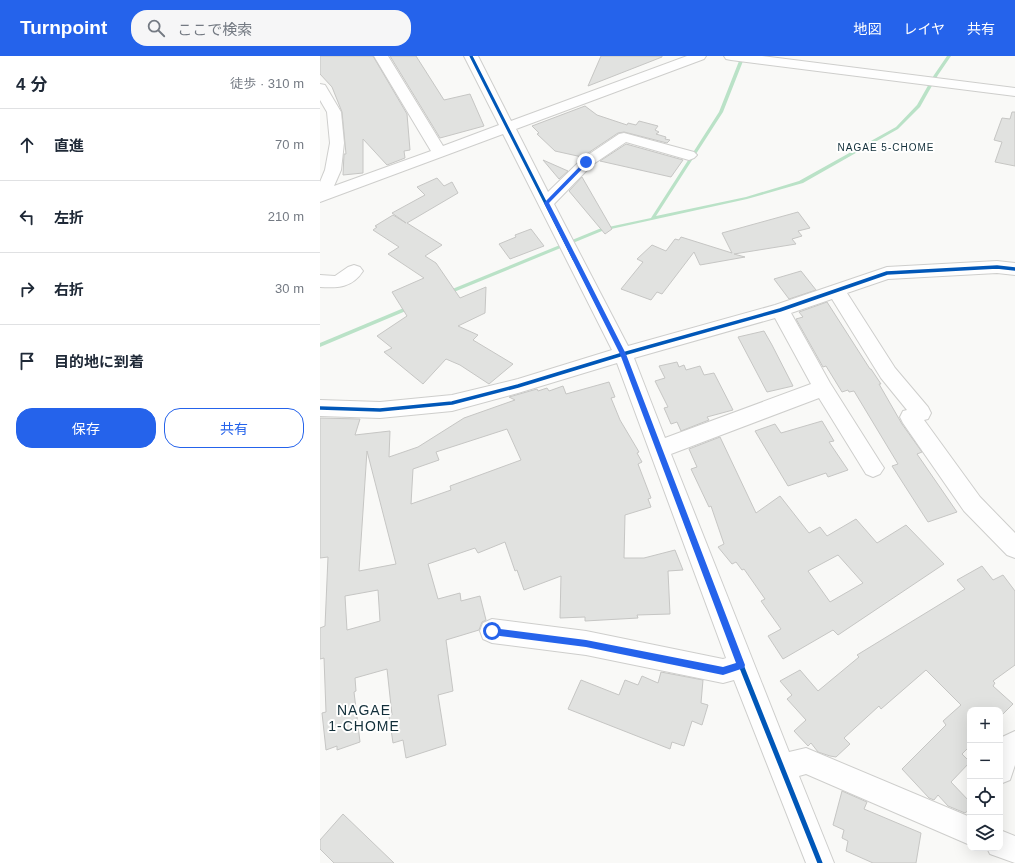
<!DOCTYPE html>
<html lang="ja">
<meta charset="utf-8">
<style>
:root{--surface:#fff;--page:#f6f6f7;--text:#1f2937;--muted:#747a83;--line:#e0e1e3;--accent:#2563eb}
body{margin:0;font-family:Arial,"Noto Sans JP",sans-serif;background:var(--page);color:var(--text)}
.controls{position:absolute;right:12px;bottom:12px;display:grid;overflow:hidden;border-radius:8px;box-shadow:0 4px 16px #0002}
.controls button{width:36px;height:36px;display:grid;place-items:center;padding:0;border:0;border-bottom:1px solid var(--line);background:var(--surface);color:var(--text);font:20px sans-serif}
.stop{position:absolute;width:12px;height:12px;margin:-9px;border:3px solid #2563eb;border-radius:50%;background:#fff}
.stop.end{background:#2563eb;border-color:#fff;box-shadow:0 1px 4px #0008}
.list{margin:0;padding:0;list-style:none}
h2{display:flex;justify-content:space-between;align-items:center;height:52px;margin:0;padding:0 16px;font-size:17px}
h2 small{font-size:13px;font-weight:400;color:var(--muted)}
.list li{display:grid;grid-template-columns:26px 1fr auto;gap:12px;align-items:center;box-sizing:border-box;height:72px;padding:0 16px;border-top:1px solid var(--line)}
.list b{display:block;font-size:15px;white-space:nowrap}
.list em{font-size:13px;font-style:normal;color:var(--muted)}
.actions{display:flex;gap:8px;padding:12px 16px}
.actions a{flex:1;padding:9px 0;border:1px solid var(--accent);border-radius:16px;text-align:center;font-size:14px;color:var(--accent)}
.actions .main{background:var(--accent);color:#fff}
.icon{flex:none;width:22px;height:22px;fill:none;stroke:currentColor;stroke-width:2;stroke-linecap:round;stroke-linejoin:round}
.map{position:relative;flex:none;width:695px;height:807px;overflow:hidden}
header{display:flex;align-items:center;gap:24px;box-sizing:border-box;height:56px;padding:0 20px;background:var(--accent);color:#fff}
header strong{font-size:19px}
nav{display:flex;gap:22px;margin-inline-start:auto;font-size:14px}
.search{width:280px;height:36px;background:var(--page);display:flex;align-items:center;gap:10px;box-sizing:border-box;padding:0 14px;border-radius:16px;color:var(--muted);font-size:15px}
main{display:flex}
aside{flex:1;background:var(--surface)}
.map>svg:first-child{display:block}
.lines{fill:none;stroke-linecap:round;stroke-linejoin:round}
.stream{fill:#bae2c7;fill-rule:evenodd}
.building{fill:#e1e2e0;stroke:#c6c6c4;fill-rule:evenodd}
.minor-casing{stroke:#cececc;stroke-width:2}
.minor{fill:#fefefe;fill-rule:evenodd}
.cycleway-far2-casing{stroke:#fffffe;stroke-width:5}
.cycleway-far1-casing{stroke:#fffffe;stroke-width:6}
.cycleway-casing{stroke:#fffffe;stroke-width:8}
.cycleway-far2{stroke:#0057b8;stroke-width:3}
.cycleway-far1{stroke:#0057b8;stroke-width:3.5}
.cycleway{stroke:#0057b8;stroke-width:5}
.route{fill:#2563eb}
.labels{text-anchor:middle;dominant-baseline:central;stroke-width:4;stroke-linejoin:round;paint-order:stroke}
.far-neighbourhood-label{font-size:10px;letter-spacing:1px;fill:#122f3a;stroke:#fffffe}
.near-neighbourhood-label{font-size:14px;letter-spacing:1px;fill:#122f3a;stroke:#fffffe}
</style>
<header>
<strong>Turnpoint</strong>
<div class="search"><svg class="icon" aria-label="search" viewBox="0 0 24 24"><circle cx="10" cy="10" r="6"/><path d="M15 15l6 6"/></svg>ここで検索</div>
<nav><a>地図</a><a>レイヤ</a><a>共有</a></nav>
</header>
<main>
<aside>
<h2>4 分<small>徒歩 · 310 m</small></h2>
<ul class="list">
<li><svg class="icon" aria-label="ahead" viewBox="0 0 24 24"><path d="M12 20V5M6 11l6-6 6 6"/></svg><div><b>直進</b></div><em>70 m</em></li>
<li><svg class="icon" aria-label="left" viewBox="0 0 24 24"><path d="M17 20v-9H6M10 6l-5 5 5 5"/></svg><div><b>左折</b></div><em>210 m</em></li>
<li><svg class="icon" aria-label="right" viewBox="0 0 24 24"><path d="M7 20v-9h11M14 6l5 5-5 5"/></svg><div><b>右折</b></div><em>30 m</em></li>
<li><svg class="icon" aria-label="arrive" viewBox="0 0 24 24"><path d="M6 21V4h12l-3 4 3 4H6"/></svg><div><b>目的地に到着</b></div></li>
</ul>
<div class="actions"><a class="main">保存</a><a>共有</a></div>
</aside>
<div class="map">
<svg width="695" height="807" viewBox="0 0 695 807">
<rect width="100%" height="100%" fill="#f9f9f7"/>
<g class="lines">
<g class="stream">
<path d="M421,0H425L403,56L336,160L426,141L479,125L576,71L597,49L614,19L627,0H631L618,19L600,51L578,73L483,127L427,143L282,175L129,238H125V236L279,173L331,162L399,56Z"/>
<path d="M91,249L94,251L93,252L0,291V287Z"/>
</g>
</g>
<g class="building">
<path d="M0,0H53L87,58L90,94L84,95L85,102L67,109L43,83V117L23,119L24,98H26L22,56L12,31L0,18Z"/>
<path d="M70,0H96L124,44L150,38L164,70L120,82Z"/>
<path d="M281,0H342V1L268,30Z"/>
<path d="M265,50L277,59L307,69L308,67L316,69L319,65L338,70L335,74L339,76L336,78L346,81L345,83L350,84L347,87L304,76L298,77L262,101L235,95L217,78L219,77L212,70Z"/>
<path d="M692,56H695V110L675,106L682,86L674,84L682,62L690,63Z"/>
<path d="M306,88L363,104L351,121L280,105Z"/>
<path d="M223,104L248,115L239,123Z"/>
<path d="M262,121L292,173L285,178L249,135Z"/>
<path d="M117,122L124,130L132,126L138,137L87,167L122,189L105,200L116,207L140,242L166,231L165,257L138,270L158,279L153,284L193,308L169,328L140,309L126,303L103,328L64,296L72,292L57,280L87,260L72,236L104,222L68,198L79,191L53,174L57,171L55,170L73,159L86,167L72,157L105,139L97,131Z"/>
<path d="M478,156L490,172L478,175L482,180L472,183L476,188L414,198L425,201L380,209L374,196L342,238L337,236L331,244L301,233L323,206L317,203L332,189L346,195L355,183L359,184L361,181L412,197L402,177Z"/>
<path d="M211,173L224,190L190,203L179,188L196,181L195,179Z"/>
<path d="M481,215L496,234L469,243L454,223Z"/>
<path d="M507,246L550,313H551L561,328H559L582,368L602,396L597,398L637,456L608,466L572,410L578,408L534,335L529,336L528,334L522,336L506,310L503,311L476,263L483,261L479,256Z"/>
<path d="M444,275L452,289L473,330L447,336L418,281Z"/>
<path d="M357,306L359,311L364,309L366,314L380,310L384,319L394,317L413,354L387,361L389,364L361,375L357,366L351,368L344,352L348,351L335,325L345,322L339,310Z"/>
<path d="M289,326L295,341L291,342L300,364L319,396L317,397L322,406L318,408L331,442L328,443L331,451L305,459L304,502H324L355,494L363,514L348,515L350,558L317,559L318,562L265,565V561L240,562L241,520L204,534L197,514L195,515L185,486L158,497L155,492L108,508L118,543L140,537L141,545L160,540L166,564L162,566L159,574L126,584L133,635L118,639L126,689L86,702L83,684L73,687L69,660L72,659L67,613L35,622L36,635L34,636L40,686L17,694V690L6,694L2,657L6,656L4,602L0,603V572L5,570L8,501L0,502V362L40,363L35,379L70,375L69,401L98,391L144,362L195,344L189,341L217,333L218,335L227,332L229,335L243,330L246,338ZM187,373L201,404L130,430L131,434L91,448L93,413L119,404L116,396ZM47,395L76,508L39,515ZM58,534L60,565L27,574L25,540Z"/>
<path d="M502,365L514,385L509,386L528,414L508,421L506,417L468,430L435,375L455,368L461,377Z"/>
<path d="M400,381L436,457L460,440L489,477L500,471L507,480L536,463L557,487L586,469L624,508L518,579L513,574L463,603L448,580L461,573L441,545L445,543L424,513L422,514L416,506L412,508L398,491L404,488L391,450L389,451L371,413L377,411L369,393ZM518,499L543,527L510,546L488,515Z"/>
<path d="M662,510L673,524L683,519L695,535V609L673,625L675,627L673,630L693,648L680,661V654H650V690L642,698L650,706L631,726L650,746V753L645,757L628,750L618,739L614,744L609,742L582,713L626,669L623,665L641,649L606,614L561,653L559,650L524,682L530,688L516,701L510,700L498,696L491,687L488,690L474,675L486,664L467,643L472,639L460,625L480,614L498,635L539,601L537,599L645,533L637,524Z"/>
<path d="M341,616L383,624L381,647L388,649L382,669L372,665L364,690L352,686L350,693L248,653L261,624L299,639L305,624L318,629L322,620L338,627Z"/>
<path d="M522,735L547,746L544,753L601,777L596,807H553L526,795L528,785L522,782L524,774L513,769Z"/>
<path d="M23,758L74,807H14L0,793V784Z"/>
</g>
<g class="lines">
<g class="minor-casing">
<g id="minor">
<path d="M54,0H68L123,90L179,69L144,0H158L191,65L367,0H386L384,3L196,73L228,136L262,103L299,78L304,77L374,96L377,99L374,102L369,104L306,86L272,109L234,148L308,290L455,249L567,211L677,205L695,207V219L677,217L568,223L527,237L575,312L608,351L611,357L608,363L604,364L660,441L695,477V502L687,499L644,455L583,367L580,361L583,355L587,354L561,322L512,243L471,257L510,327L560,406L564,412L560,418L553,421L546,418L499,342L351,398L469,696L486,692L650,761V789L486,718L479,720L514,807H486L414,624L403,627L266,599L172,587L163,583L160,575L163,567L172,563L266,575L403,603L406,602L297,307L198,337L132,355L60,362L0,360V344L60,346L132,339L198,323L292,294L183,78L0,146V126L5,114L10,87L7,56L0,44V28L5,29L21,56L24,87L21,114L14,130L111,95ZM455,262L491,328L345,382L314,302Z"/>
<path d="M404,0H442L695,32V40L411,4L406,3Z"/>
<path d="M34,209L40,211L43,215C32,232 18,232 0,231V219L15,220L28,211Z"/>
<path d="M695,675V709L690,724L680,728V682Z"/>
<path d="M680,774L695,780V807L670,798L667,792H680Z"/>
</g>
</g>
<use href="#minor" class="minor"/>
<g class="cycleway-far2-casing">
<path id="cycleway-far2" d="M151,0L254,203"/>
</g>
<g class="cycleway-far1-casing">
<g id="cycleway-far1">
<path d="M254,202L303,298L367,466"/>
<path d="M0,352L60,354L132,347L198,330L303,298L460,254L567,217L677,211L695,213"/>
</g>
</g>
<g class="cycleway-casing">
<path id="cycleway" d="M366,465L421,609L500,807"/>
</g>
<use href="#cycleway-far2" class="cycleway-far2"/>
<use href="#cycleway-far1" class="cycleway-far1"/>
<use href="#cycleway" class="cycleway"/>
</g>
<path class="route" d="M265,105L269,106L229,147L306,298L425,609L424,612L403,619L266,591L172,579L168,575L172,572L266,584L403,611L416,607L300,298L224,147Z"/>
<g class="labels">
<g class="far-neighbourhood-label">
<text x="566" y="91">NAGAE 5-CHOME</text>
</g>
<g class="near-neighbourhood-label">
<text x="44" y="654">NAGAE<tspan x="44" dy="16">1-CHOME</tspan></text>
</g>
</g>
</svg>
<div class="controls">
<button>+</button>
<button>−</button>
<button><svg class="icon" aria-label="locate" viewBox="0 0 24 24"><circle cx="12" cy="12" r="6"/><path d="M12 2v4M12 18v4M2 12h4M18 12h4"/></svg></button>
<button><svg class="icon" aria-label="layers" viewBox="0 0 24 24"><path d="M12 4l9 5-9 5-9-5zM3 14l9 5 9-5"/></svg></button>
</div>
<div class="stop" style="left:172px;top:575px"></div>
<div class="stop end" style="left:266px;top:106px"></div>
</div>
</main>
